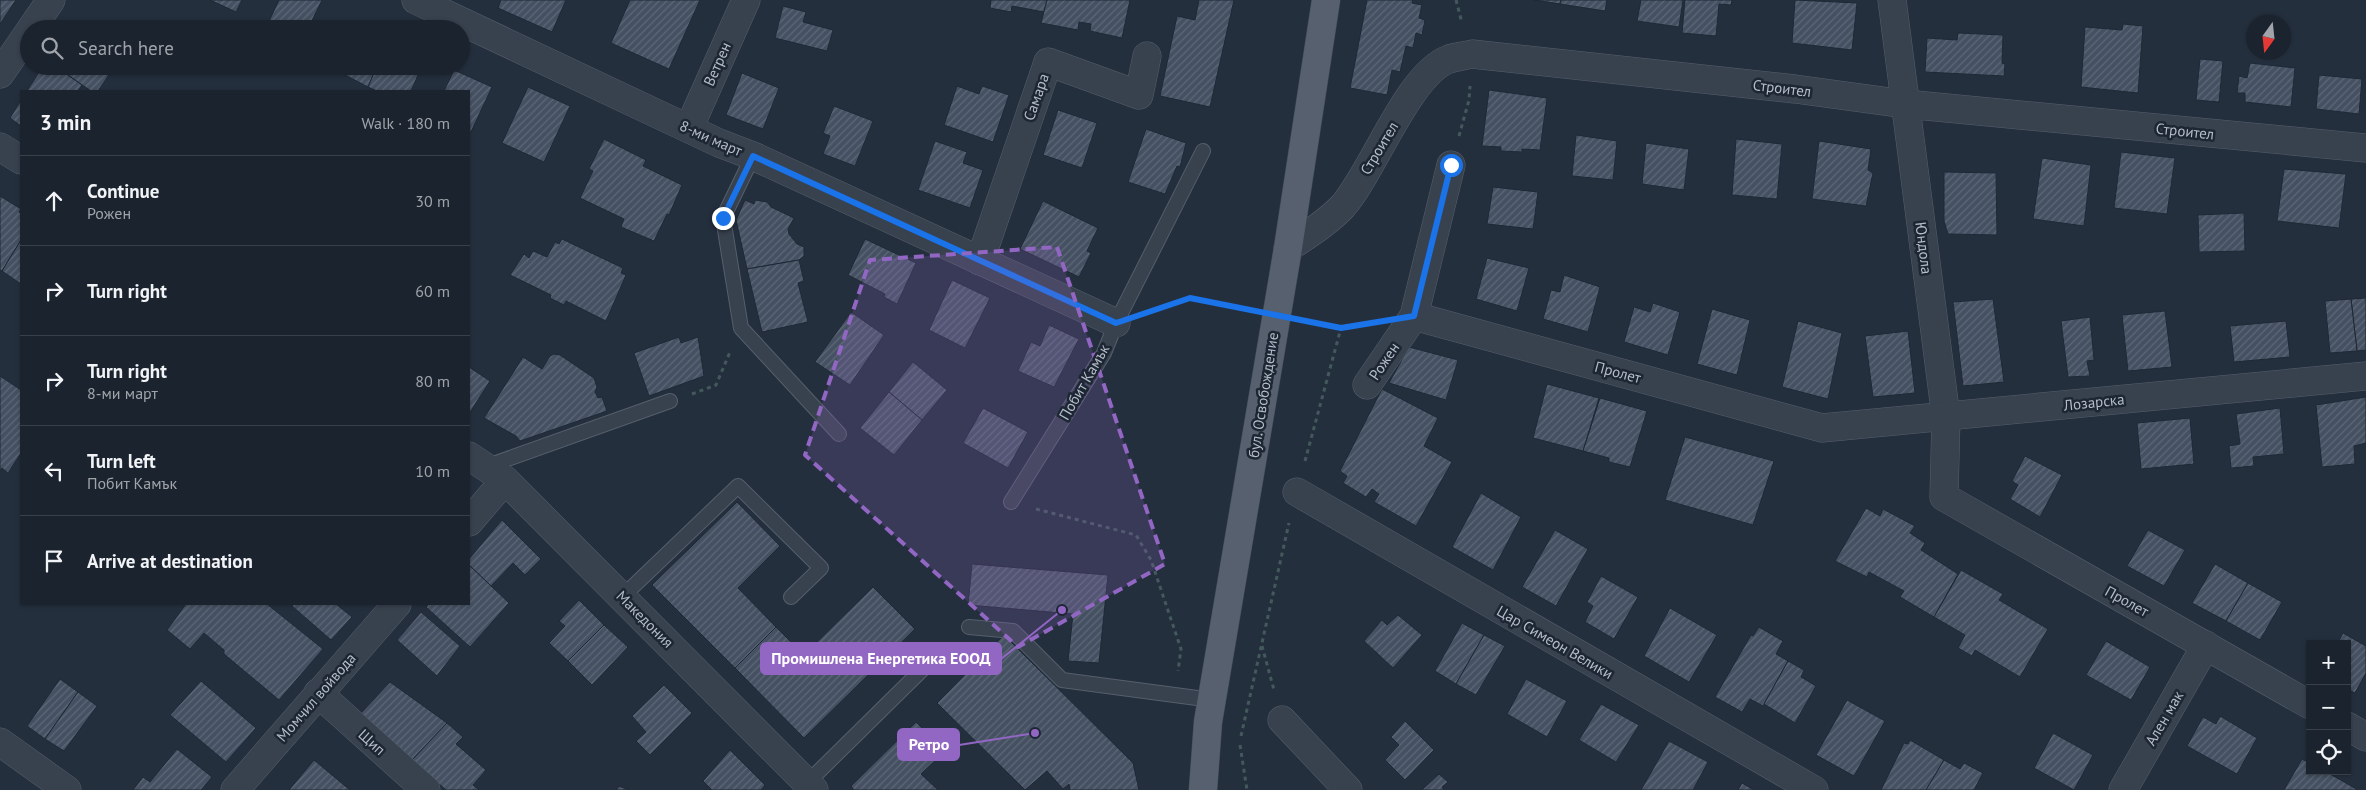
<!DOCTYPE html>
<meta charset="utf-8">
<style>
:root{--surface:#1b232e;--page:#242b36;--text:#f1f3f6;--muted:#a0a4aa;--line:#39404a}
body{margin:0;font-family:"PT Sans",sans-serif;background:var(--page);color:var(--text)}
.controls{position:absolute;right:15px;bottom:15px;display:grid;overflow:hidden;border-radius:0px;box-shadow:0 1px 4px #0004}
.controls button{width:45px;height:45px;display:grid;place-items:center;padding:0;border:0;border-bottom:1px solid var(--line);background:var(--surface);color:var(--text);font:25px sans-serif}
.compass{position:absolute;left:2246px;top:15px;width:45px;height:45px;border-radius:50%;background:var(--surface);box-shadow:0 1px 4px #0004;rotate:195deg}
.stop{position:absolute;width:15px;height:15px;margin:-11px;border:4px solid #1a73e8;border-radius:50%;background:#fff}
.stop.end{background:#1a73e8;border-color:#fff;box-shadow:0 1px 5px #0008}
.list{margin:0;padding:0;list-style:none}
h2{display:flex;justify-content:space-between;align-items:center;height:65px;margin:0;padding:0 20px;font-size:21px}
h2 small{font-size:16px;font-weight:400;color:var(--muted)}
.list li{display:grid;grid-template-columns:32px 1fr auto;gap:15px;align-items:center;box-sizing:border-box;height:90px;padding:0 20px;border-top:1px solid var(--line)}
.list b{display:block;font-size:19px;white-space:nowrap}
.list p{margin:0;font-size:16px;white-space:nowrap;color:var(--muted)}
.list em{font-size:16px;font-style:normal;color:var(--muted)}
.icon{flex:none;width:28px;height:28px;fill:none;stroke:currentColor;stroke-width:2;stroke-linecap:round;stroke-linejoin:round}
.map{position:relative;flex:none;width:2366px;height:790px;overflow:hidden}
.search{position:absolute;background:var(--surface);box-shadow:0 1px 4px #0004;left:20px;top:20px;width:450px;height:55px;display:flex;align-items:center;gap:12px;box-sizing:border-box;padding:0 18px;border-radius:28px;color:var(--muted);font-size:19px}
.panel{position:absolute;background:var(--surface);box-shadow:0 1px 4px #0004;left:20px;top:90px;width:450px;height:515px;border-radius:0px}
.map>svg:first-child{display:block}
.building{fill:url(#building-hatch);stroke:#1f2835}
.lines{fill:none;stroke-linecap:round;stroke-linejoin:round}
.service-casing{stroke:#565f6c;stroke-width:16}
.minor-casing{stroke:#565f6c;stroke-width:29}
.primary-casing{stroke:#414a57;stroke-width:29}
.path{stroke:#44595c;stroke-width:3;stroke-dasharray:4 4;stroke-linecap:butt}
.service{stroke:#38414e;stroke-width:14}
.minor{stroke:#38414e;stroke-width:28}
.primary{stroke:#56606e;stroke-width:28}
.path-bridge{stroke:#44595c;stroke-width:3;stroke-dasharray:4 4;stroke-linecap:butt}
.route{stroke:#1a73e8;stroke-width:6}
.marked{fill:#9266c3;fill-opacity:0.2;stroke:#9266c3;stroke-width:4;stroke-dasharray:10 6;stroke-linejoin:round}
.labels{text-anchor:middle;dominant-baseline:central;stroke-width:5;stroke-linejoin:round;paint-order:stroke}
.street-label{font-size:15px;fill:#b4bcc9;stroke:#1d2633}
.leader{fill:none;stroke:#9266c3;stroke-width:2}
.callout-dot{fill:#9266c3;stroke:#1d2633;stroke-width:2}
.callout{fill:#9266c3;stroke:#9266c3;stroke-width:2}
.callout-label{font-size:16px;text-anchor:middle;font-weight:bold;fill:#fff}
</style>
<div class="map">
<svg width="2366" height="790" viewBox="0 0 2366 790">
<defs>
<pattern id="building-hatch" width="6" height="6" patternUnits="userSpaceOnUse" patternTransform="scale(1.25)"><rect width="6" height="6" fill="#455162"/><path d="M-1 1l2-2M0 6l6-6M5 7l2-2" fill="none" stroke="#5d6877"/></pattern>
</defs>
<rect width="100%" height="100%" fill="#242f3e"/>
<g class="building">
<path d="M0,0H16L0,24Z"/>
<path d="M210,0H242L236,12Z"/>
<path d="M279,0H322L308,29H286L269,21Z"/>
<path d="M501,0H566L552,32L498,8Z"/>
<path d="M630,0H700L669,69L611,43Z"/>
<path d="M991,0H1047L1044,12L1012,6L1011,12L990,8Z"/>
<path d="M1047,0H1130L1122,38L1090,31L1091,24L1079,22L1078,30L1041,23Z"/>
<path d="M1199,0H1234L1210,107L1160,96L1177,16L1195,20Z"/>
<path d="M1367,0H1413L1412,3L1422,5L1419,18L1425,20L1422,35L1416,33L1413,48L1406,46L1400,72L1392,70L1387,95L1350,88Z"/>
<path d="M1534,0H1561L1560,4Z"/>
<path d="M1561,0H1607L1605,11L1560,4Z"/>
<path d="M1641,0H1683L1679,27L1637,21Z"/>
<path d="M1685,0H1732L1731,5L1719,4L1716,36L1682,33Z"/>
<path d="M1795,0L1857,3L1852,50L1792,43Z"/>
<path d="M783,6L806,12L803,22L833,30L827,51L775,38Z"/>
<path d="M348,21L365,29H345Z"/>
<path d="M72,22L83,29H68Z"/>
<path d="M2123,24L2143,26L2138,93L2081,87L2085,27L2122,30Z"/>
<path d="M1958,33L2003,35L2002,63L2005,64L2004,76L1925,72L1927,38L1957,40Z"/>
<path d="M2200,59L2223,61L2219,102L2196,100Z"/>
<path d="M2250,63L2295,68L2291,107L2245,102V93H2237L2239,76L2247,78Z"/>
<path d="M43,66H55L82,85L78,91H27Z"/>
<path d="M55,66H115L98,91H91Z"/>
<path d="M328,66H377L368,87Z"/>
<path d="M377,66H422L411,91H377L368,87Z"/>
<path d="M454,70L492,87L470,134L469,91H444Z"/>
<path d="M742,73L779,88L763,129L726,115Z"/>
<path d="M2319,75L2362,79L2359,114L2316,109Z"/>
<path d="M957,86L979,94L982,86L1009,95L993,142L944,125Z"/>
<path d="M528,87L570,106L544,162L502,143Z"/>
<path d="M1489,90L1547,98L1540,150L1522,149V152L1501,151V147L1482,146Z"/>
<path d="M21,100V126L10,118Z"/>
<path d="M834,106L873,121L855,166L823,154L830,136L823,133Z"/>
<path d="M1058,110L1097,123L1082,168L1043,155Z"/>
<path d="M1146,129L1186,143L1180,167L1177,166L1165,194L1128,182Z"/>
<path d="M1576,135L1617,141L1613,180L1572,176Z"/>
<path d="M604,139L646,160L643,166L682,185L669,215L667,214L654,241L621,227L624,219L580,198L593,171L589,169Z"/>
<path d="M1736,139L1782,144L1777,199L1732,195Z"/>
<path d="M935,141L967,152L963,163L983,170L970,208L918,190Z"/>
<path d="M1819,141L1871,149L1868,170L1873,173L1866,206L1812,199Z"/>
<path d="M1646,143L1689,149L1684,190L1642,184Z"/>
<path d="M2121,152L2175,158L2167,214L2114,208Z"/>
<path d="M2042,158L2091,165L2084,226L2033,219Z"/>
<path d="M2284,169L2346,174L2339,228L2277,221Z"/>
<path d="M1944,172L1996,173L1997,235L1948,234L1944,221Z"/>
<path d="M1493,187L1538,192L1533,229L1487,224Z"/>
<path d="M0,196L21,209L19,212L21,213V240L2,271L0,270Z"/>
<path d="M745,200L754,204L755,200L767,202L771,207L794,218L788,229L789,234L797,244L804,247V256L799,260L747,269L736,220Z"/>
<path d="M1043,201L1098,228L1087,251L1091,253L1079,277L1020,249Z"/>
<path d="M2244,213L2245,251L2199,252L2198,215Z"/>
<path d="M562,239L623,268L621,273L626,275L606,321L566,301L564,305L550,298L551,295L510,275L524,254L529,258L533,251L547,257L555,242L559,244Z"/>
<path d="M865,239L916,263L897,304L884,297L885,294L848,275Z"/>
<path d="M21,240V284L2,271Z"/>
<path d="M1487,258L1529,268L1517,311L1476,299Z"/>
<path d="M799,260L804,281L798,283L808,322L762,332L747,269Z"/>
<path d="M1564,275L1600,287L1588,332L1543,319L1551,290L1560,292Z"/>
<path d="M952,280L990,298L965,348L929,330Z"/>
<path d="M2366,298V350L2357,351L2351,299Z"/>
<path d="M1993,299L2004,382L1963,386L1953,302Z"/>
<path d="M2351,299L2357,351L2330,353L2325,301Z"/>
<path d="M1653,303L1680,312L1668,355L1624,342L1634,307L1650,312Z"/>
<path d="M1712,309L1750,320L1737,375L1697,364Z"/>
<path d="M2165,311L2172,367L2128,371L2122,315Z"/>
<path d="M851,312L884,335L850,385L815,362Z"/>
<path d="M2090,317L2094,360L2087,361L2090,376L2068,377L2061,321Z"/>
<path d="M1798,321L1842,333L1828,399L1782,387Z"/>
<path d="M2286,321L2290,357L2234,362L2230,326Z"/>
<path d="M1049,325L1079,339L1054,387L1018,371L1031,342L1040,346Z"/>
<path d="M1908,331L1915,393L1873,397L1865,336Z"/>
<path d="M679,337L681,343L698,337L704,376L649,396L634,353Z"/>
<path d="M1409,347L1458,360L1446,400L1389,383Z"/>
<path d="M554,354L560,355L594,378L597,387L595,392L598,398L602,397L607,411L520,441L516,436L484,418L523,357L542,369L550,356Z"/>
<path d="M913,362L947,390L922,420L889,392Z"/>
<path d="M469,367L490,381L469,414Z"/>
<path d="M0,376L21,390V453L8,473L2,468L0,471Z"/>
<path d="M1547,384L1599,398L1583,451L1533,438Z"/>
<path d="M1382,389L1438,418L1424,446L1452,462L1416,526L1374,502L1379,494L1372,489L1366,497L1343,483L1347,476L1340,471Z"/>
<path d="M889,392L922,420L894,455L860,428Z"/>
<path d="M2366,397V443L2354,446L2355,464L2322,467L2316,405Z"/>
<path d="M1600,398L1647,411L1630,467L1609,462V458L1583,451Z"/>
<path d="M983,408L1028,432L1008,468L963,443Z"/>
<path d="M2280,408L2284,454L2253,457L2254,466L2231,468L2229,446L2240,444L2236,414Z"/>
<path d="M2190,418L2194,464L2141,469L2137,423Z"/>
<path d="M1685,437L1774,461L1753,525L1665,500Z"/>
<path d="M2025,456L2062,475L2040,517L2010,499L2018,485L2012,481Z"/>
<path d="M1481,493L1521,517L1493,570L1452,547Z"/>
<path d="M737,502L780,546L738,588L776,627L735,668L652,585Z"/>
<path d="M1866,508L1880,516L1883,509L1915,526L1910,533L1925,543L1921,550L1958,574L1934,617L1900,597L1904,591L1869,572L1867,577L1835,561Z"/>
<path d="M502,520L541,559L525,575L513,563L491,586L469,565V559Z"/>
<path d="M1555,530L1588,549L1556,606L1522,587Z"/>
<path d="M2148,530L2185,550L2164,586L2127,566Z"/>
<path d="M972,564L1108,575L1099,663L1068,661L1073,614L968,605Z"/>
<path d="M2215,564L2248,583L2226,621L2192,603Z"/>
<path d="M469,565L509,603L470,647L426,607L429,604H469Z"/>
<path d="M1961,570L2003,594L1999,600L2048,629L2020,677L1975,650L1972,656L1958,648L1965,635L1934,617Z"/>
<path d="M1601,576L1638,597L1614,639L1585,622L1593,606L1587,602Z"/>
<path d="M2248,583L2282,602L2260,640L2226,621Z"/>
<path d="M873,587L915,629L804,738L735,668L776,627L804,655Z"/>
<path d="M579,600L604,625L568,661L549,643L565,626L559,621Z"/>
<path d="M186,604H267L323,649L279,700L224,654V650L204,633L190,649L167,630Z"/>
<path d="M293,604H336L352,617L331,640L292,606Z"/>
<path d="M1670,608L1717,635L1689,682L1644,656Z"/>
<path d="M421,612L460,646L437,676L397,640Z"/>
<path d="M1398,615L1422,635L1393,668L1364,641L1382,620L1387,625Z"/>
<path d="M1462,623L1484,635L1456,684L1435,671Z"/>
<path d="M604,625L628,647L592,685L568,661Z"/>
<path d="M1759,627L1783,641L1776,654L1788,661L1763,706L1750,699L1742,712L1715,697L1751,635L1753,636Z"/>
<path d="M2343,633L2366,646V673L2355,693L2347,689V644H2337Z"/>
<path d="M1004,635L1133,763L1139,790H1070L1069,784L1063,789L1047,771L1025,790L937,703Z"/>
<path d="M1484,635L1505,646L1476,695L1456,684Z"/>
<path d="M2106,641L2150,667L2131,700L2086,675Z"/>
<path d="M1788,661L1804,670L1801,677L1816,686L1795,723L1764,704Z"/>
<path d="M60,679L78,692L45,739L27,726Z"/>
<path d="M1526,679L1567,701L1547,737L1507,714Z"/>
<path d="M201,681L256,728L226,762L170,715Z"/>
<path d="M390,682L447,723L412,760L361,713Z"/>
<path d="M664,685L692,713L650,755L636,741L646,732L632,716Z"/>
<path d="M78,692L97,706L64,751L45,739Z"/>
<path d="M1847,700L1885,721L1854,776L1816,755Z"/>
<path d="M1601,704L1639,725L1616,762L1579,740Z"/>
<path d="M2220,716L2257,738L2237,774L2187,746L2203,717L2216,724Z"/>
<path d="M1405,721L1434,750L1405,780L1385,760L1399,745L1391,737Z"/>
<path d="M916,722L945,751L921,774L938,790H854L851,786Z"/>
<path d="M447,723L463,737L456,744L486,770L473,785L479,790H446L412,760Z"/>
<path d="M2053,733L2093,755L2074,790L2034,768Z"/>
<path d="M1910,740L1944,760L1926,790H1881L1904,743L1908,744Z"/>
<path d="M1669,741L1708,762L1693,790H1641Z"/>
<path d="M177,749L212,777L201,790H133L143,777L150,782Z"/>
<path d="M730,750L765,785L761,790H712L703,781Z"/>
<path d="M2302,759L2310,763V771H2325L2358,790H2284Z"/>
<path d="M314,760L350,790H289Z"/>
<path d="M1944,760L1960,769L1964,763L1983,773L1974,790H1926Z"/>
<path d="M1439,774L1448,782L1442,787L1444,790H1422Z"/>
<path d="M1742,783L1754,790H1738Z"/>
<path d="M619,786L629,790H616Z"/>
</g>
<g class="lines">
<g class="service-casing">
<g id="service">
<path d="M753,156L723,218L741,328L839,434"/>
<path d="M485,467L670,401"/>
<path d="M1011,502L1104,353L1116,323L1203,151"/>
<path d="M622,597L738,486L821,568L791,597"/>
<path d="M969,627L1013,631L1062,680L1212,700"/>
<path d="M807,783L938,654"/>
</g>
</g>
<g class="minor-casing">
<g id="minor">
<path d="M416,0L719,143L753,156L1116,323"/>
<path d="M1892,0L1946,417L1944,497L2310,705"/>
<path d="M31,29L51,0"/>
<path d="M0,74L29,32"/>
<path d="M689,128L746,0"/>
<path d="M0,147L21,160"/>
<path d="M1288,248C1307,235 1327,223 1343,206C1373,172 1408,74 1449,59C1456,57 1464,56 1472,54L1795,89L1905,104L2366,148"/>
<path d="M980,261L1048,62L1139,95L1147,56"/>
<path d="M1414,316L1822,428L2366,376"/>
<path d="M1367,385L1414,316L1451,165"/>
<path d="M469,456L505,480L814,790"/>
<path d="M1297,492L1814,790"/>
<path d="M469,522L505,480"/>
<path d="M318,693L426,790"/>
<path d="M1282,720L1348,790"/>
<path d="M2347,726L2366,737"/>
<path d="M0,742L67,790"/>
<path d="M235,790L397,604"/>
<path d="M2123,790L2206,645"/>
</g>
</g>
<g class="primary-casing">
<path id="primary" d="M1203,790L1208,722L1288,248L1326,0"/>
</g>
<g class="path">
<path d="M1456,0L1462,23"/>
<path d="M1459,136L1469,100L1470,86"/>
<path d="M1150,311L1190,298"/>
<path d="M692,394L716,385L730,352"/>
<path d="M1305,461L1341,328L1371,323"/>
<path d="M1036,509L1136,535L1151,560L1181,649L1178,671"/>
<path d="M1262,646L1274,690"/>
<path d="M1241,736L1289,523"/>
<path d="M1240,745L1247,790"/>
</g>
<use href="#service" class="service"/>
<use href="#minor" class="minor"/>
<use href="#primary" class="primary"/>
<path class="path-bridge" d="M1190,298L1341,328"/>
</g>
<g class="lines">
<path class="route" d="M723,218L753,156L1116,323L1190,298L1341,328L1414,316L1451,165"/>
</g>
<path class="marked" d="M1057,247L1165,564L1018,647L805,455L870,260Z"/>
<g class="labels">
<g class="street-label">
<text transform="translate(717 64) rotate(-66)">Ветрен</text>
<text transform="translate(1782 88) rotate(7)">Строител</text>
<text transform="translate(1036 97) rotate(-71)">Самара</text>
<text transform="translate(2185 131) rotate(6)">Строител</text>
<text transform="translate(711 138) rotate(24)">8-ми март</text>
<text transform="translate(1379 148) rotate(-59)">Строител</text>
<text transform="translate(1924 248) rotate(83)">Юндола</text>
<text transform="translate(1384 361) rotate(-56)">Рожен</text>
<text transform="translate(1618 372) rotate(15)">Пролет</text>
<text transform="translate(1084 382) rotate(-60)">Побит Камък</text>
<text transform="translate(1263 395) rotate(-81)">бул. Освобождение</text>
<text transform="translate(2094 402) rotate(-6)">Лозарска</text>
<text transform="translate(2127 601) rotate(29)">Пролет</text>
<text transform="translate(645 619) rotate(45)">Македония</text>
<text transform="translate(1555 642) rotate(30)">Цар Симеон Велики</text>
<text transform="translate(316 697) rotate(-49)">Момчил войвода</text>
<text transform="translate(2164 718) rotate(-60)">Ален мак</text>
<text transform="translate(372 742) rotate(42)">Щип</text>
</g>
</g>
<path class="leader" d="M1062 610L1001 659M1035 733L959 745"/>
<g class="callout-dot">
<circle cx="1062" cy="610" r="5"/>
<circle cx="1035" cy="733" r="5"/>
</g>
<g class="callout">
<rect x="761" y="643" width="240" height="31" rx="5"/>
<rect x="898" y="729" width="61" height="31" rx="5"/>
</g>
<g class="callout-label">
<text x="881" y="664">Промишлена Енергетика ЕООД</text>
<text x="929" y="750">Ретро</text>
</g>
</svg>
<div class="controls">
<button>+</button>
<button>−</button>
<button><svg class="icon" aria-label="locate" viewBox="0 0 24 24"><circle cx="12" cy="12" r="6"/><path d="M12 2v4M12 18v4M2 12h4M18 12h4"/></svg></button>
</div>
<svg class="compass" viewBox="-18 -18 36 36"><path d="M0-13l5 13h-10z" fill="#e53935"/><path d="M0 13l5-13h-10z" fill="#a0a4aa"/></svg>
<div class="stop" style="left:1451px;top:165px"></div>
<div class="stop end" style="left:723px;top:218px"></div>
<div class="search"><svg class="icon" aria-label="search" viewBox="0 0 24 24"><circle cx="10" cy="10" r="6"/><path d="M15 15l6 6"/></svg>Search here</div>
<section class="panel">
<h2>3 min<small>Walk · 180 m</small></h2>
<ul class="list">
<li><svg class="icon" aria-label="ahead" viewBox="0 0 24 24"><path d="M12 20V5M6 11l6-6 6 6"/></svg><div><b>Continue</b><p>Рожен</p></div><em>30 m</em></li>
<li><svg class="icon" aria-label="right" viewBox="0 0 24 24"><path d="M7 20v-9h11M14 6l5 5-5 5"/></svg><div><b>Turn right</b></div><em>60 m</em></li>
<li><svg class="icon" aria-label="right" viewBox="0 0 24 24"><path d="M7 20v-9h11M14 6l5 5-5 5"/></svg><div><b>Turn right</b><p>8-ми март</p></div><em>80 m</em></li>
<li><svg class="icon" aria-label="left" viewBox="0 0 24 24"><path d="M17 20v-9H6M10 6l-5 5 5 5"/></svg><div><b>Turn left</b><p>Побит Камък</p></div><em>10 m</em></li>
<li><svg class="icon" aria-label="arrive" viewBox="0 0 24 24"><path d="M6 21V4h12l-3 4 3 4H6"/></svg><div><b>Arrive at destination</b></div></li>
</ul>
</section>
</div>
